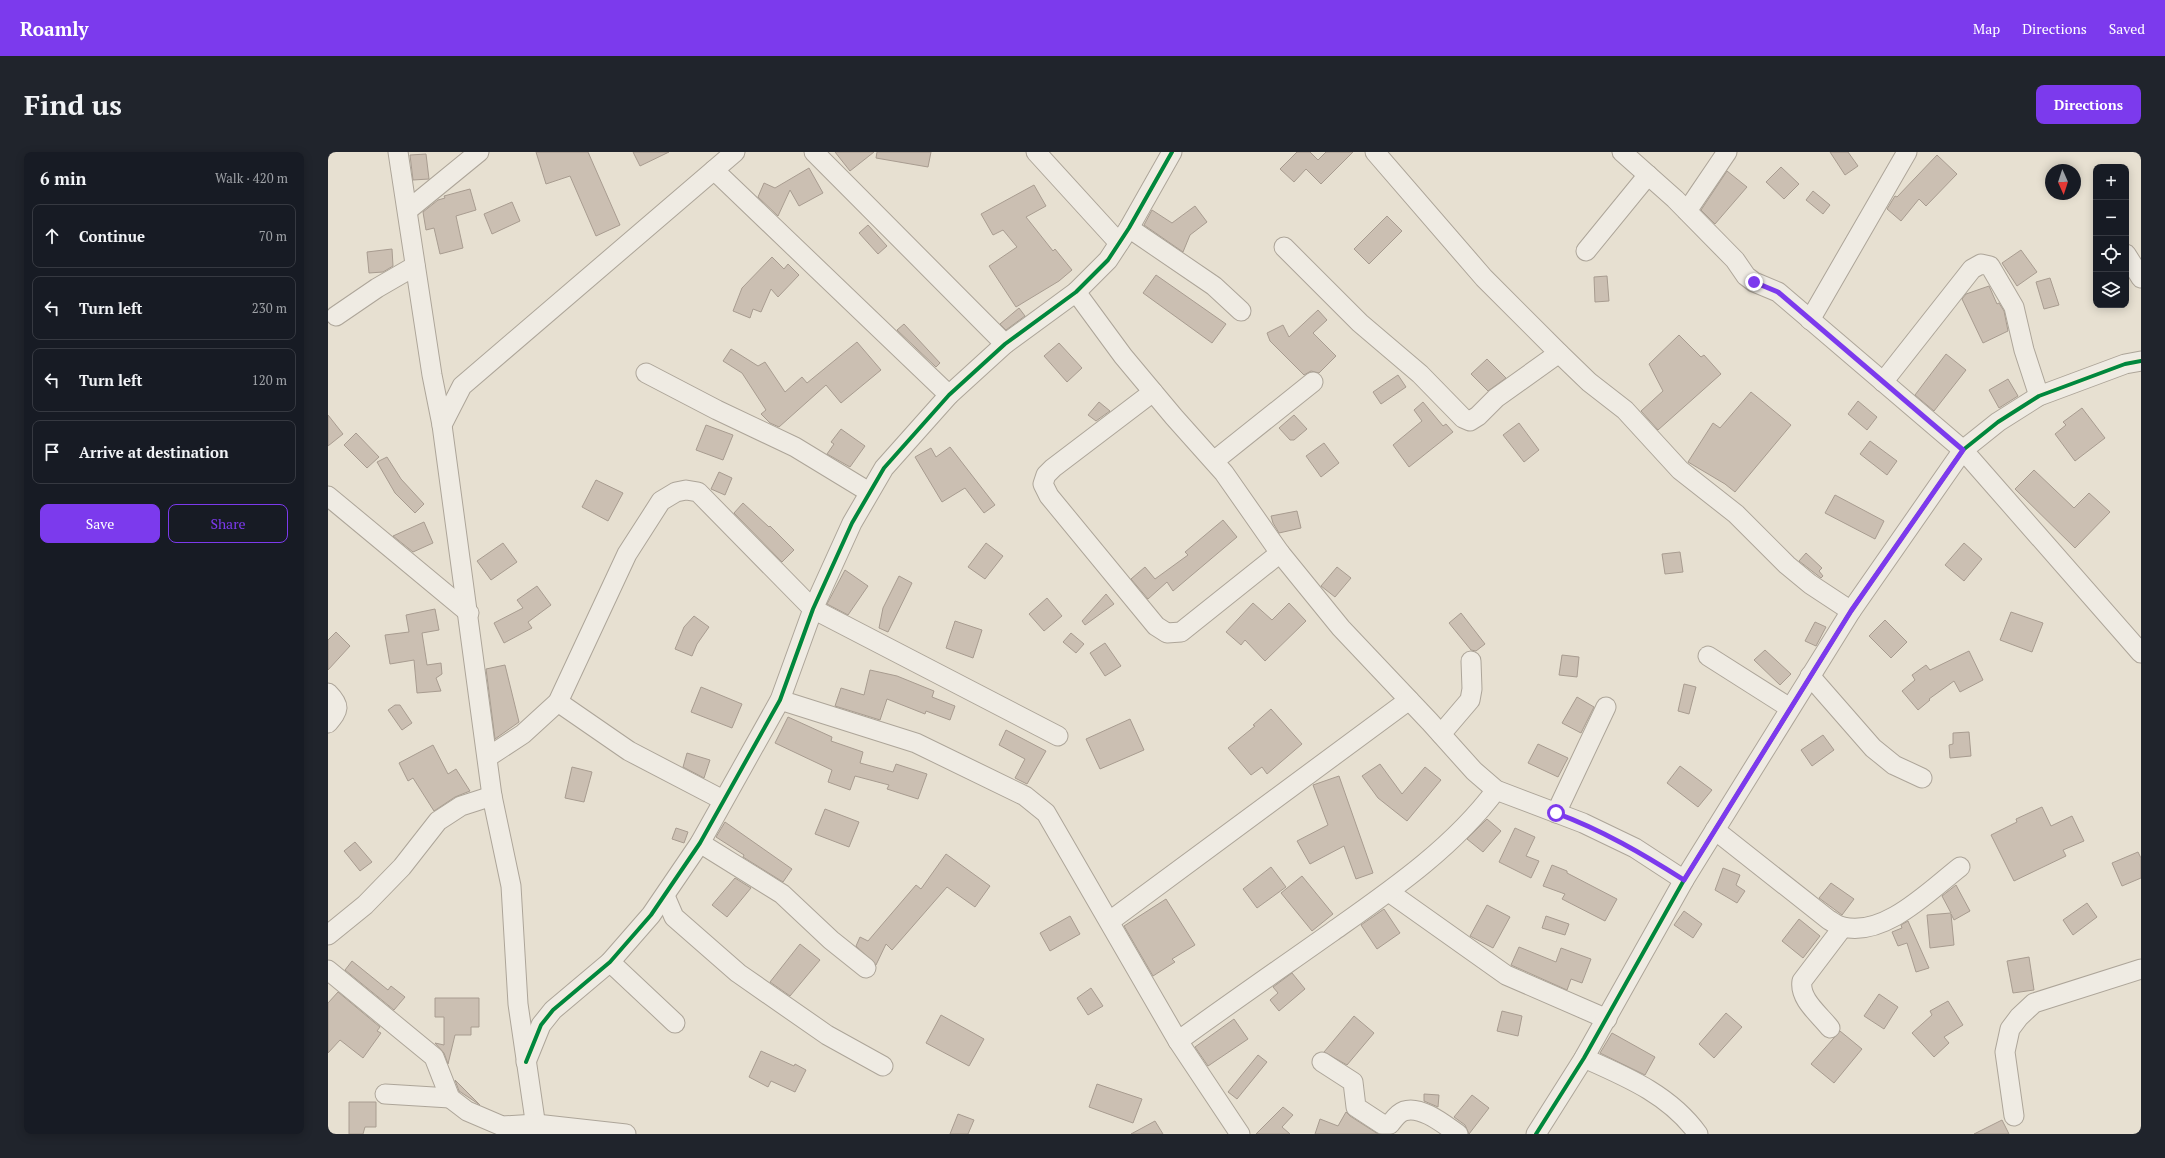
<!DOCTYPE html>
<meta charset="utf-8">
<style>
:root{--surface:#171b24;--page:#20242c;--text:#f1f3f6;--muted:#9ea1a6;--line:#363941;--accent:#7c3aed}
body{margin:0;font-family:"PT Serif",serif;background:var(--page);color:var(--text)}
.controls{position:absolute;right:12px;top:12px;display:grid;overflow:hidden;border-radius:8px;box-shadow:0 2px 10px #0003}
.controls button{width:36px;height:36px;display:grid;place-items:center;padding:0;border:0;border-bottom:1px solid var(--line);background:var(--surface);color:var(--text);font:20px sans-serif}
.compass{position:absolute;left:1717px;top:12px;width:36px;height:36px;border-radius:50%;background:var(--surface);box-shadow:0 2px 10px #0003;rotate:177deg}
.stop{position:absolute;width:12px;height:12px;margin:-9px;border:3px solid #7c3aed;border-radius:50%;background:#fff}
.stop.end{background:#7c3aed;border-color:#fff;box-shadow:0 1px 4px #0008}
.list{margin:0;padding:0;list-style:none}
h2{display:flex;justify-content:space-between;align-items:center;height:52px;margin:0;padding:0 16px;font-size:17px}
h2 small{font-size:13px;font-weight:400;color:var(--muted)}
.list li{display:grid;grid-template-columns:26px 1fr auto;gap:12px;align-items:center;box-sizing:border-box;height:64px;margin:0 8px 8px;padding:0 8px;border:1px solid var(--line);border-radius:8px}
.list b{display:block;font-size:15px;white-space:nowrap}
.list em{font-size:13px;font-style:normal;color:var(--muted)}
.actions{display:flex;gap:8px;padding:12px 16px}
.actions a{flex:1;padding:9px 0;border:1px solid var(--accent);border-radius:8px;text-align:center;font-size:14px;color:var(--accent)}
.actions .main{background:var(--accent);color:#fff}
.icon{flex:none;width:22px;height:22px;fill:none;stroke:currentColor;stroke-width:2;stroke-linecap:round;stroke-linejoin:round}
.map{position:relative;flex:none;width:1813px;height:982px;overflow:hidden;border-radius:8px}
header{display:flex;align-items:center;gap:24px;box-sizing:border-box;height:56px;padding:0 20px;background:var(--accent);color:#fff}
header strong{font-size:19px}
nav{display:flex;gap:22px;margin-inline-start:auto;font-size:14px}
.intro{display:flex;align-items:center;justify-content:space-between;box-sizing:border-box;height:96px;padding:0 24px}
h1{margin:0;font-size:28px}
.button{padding:10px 18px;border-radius:8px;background:var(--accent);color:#fff;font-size:14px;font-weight:700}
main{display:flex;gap:24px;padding:0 24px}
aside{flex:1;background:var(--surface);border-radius:8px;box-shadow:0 2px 10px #0003}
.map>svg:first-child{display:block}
.building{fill:#cbbfb2;stroke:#a89c90}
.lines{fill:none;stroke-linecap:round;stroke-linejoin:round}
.minor-casing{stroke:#ada599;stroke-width:21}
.minor{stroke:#efebe3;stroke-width:19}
.cycleway-casing{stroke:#f7eed8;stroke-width:6}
.cycleway{stroke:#00873e;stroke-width:4}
.route{stroke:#7c3aed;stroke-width:5}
</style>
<header>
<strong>Roamly</strong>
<nav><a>Map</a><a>Directions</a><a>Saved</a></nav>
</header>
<div class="intro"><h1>Find us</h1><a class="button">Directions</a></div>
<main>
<aside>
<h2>6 min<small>Walk · 420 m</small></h2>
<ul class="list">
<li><svg class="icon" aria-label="ahead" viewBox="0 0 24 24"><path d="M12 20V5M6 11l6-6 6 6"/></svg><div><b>Continue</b></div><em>70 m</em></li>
<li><svg class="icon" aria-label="left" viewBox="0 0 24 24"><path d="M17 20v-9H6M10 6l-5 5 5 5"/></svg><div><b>Turn left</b></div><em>230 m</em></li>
<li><svg class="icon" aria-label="left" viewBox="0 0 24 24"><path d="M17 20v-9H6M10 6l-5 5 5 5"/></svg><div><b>Turn left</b></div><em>120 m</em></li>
<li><svg class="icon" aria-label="arrive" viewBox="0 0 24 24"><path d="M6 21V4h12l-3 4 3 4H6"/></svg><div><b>Arrive at destination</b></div></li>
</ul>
<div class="actions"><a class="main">Save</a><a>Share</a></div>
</aside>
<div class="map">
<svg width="1813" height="982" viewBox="0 0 1813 982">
<rect width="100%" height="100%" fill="#e7e0d1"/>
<g class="building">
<path d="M208,0H260L292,73L268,84L242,24L218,32Z"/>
<path d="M305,0H341L312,14Z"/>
<path d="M507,0H546L522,19Z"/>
<path d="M549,0H603L600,15L548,6Z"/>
<path d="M969,0H982L990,8L998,0H1025L993,32L978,17L966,30L952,17Z"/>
<path d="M1502,0H1520L1530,14L1517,23Z"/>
<path d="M98,2L101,27L85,28L82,3Z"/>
<path d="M1609,3L1629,22L1598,54L1591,47L1573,69L1559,57L1567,44L1569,45Z"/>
<path d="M1453,15L1471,32L1456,47L1438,30Z"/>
<path d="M481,16L495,41L471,54L462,38L450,64L430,45L436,31L447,36Z"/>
<path d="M1399,19L1419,35L1387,72L1373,58Z"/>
<path d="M706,33L718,54L698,65L725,99L727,97L744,118L731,129L688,155L661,114L689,95L675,78L665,83L653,62Z"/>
<path d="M142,37L148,58L128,64L135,96L112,102L106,76L98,78L95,60L110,48L117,46L116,44Z"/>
<path d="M1485,39L1502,53L1495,62L1478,48Z"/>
<path d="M184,50L192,69L164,82L156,62Z"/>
<path d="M867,54L879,70L862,83L855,100L816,73L824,58L844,71Z"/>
<path d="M1059,64L1074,79L1041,112L1026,97Z"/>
<path d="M540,73L559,94L550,102L531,81Z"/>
<path d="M64,97L65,114L55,120L41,121L39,100Z"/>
<path d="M1693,98L1709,120L1689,134L1674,111Z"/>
<path d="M444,105L456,117L460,112L471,123L450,145L443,137L433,160L425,157L422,166L405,159L414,136Z"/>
<path d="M828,123L898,172L884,191L815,141Z"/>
<path d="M1279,124L1281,149L1267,150L1266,125Z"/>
<path d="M1722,126L1731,153L1716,157L1708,130Z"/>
<path d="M1661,134L1669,152L1671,151L1676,159L1680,179L1655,191L1634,147L1638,142Z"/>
<path d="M691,156L697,164L678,178L672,172Z"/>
<path d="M990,158L999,168L985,181L1008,204L991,221L983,219L976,223L942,189L939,181L955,173L961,185Z"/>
<path d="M576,172L612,211L608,215L569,178Z"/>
<path d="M1351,183L1373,205L1376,203L1393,222L1330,278L1313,259L1335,239L1321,212Z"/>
<path d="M529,190L553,218L513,251L498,233L451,275L442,271L433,262L438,258L414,221L395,209L403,197L430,214L437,210L457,240L474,225L479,231Z"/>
<path d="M731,191L754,216L739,230L716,204Z"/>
<path d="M1618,202L1638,218L1606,259L1587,243Z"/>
<path d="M1159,207L1178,226L1160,239L1143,222Z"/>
<path d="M1070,223L1078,235L1053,252L1045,240Z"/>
<path d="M1680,227L1690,244L1671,256L1661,238Z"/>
<path d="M1423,240L1463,273L1407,340L1397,332L1360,310L1385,271L1392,276Z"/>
<path d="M1530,249L1549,265L1539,278L1520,262Z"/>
<path d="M771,250L782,259L768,269L760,263Z"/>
<path d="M1095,250L1115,274L1118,272L1125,280L1081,315L1065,293L1094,269L1086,258Z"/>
<path d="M1754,256L1777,286L1747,309L1727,282L1738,273L1735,270Z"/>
<path d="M0,263L15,282L0,294Z"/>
<path d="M966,263L979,277L966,288H962L951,276Z"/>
<path d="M1191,271L1211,298L1196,310L1175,283Z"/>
<path d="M378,273L405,283L395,308L368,298Z"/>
<path d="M513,277L537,294L522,315L499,302L506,292L503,290Z"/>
<path d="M28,281L51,305L39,316L16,293Z"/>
<path d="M1542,289L1569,309L1559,323L1532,302Z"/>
<path d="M996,291L1011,311L993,325L978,304Z"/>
<path d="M622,295L667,353L656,361L637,336L614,350L587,305L603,296L608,305Z"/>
<path d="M59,305L73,327L96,352L87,361L67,341L49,310Z"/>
<path d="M1706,318L1746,356L1761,341L1782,360L1747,396L1687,337Z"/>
<path d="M391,320L404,326L397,343L383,337Z"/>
<path d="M268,328L295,341L280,369L254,355Z"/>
<path d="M1507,343L1556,369L1547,387L1497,361Z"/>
<path d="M415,351L441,375L442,374L466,398L454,410L406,361Z"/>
<path d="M969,359L973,376L951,381L945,371L943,364Z"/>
<path d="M895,368L909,385L845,439L839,430L820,447L803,427L817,415L827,427L860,403L857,400Z"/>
<path d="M96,370L105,391L85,400L65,384Z"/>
<path d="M175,391L189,410L163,428L149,409Z"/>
<path d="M658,391L675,404L657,427L640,415Z"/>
<path d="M1636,391L1654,407L1636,429L1617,413Z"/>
<path d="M1352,400L1355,420L1337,422L1334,402Z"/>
<path d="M1478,401L1494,416L1491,419L1495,424L1493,426L1471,409Z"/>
<path d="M1009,415L1023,426L1007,445L993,434Z"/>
<path d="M517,418L540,434L520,463L499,452Z"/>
<path d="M571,424L584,431L560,480L551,476L555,456Z"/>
<path d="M209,434L223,453L200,470L204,476L176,491L166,471L195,456L189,448Z"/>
<path d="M778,442L786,452L757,473L754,469Z"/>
<path d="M719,446L734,464L716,479L701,462Z"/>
<path d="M925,451L944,468L961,451L978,469L937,509L917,488L913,493L898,480Z"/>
<path d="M107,457L111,478L94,481L99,513L113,511L114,522L108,526L113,539L89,541L86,508L62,512L57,483L81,480L78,463Z"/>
<path d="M1683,460L1715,471L1704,500L1672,488Z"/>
<path d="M1133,461L1157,492L1148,499L1143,498L1121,471Z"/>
<path d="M366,464L381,475L369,492L364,504L347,497L356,475Z"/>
<path d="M1557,468L1579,490L1563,506L1541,484Z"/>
<path d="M627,469L654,478L645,506L618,496Z"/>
<path d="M1487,470L1498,475L1488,494L1477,489Z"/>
<path d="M8,480L22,494L0,518V488Z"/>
<path d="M743,481L756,492L748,501L735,490Z"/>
<path d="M777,491L793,514L777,524L762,501Z"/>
<path d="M1437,498L1463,522L1452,533L1426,508Z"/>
<path d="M1641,499L1655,528L1632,540L1626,529L1601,547L1602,548L1590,558L1574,539L1587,528L1584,523L1598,513L1602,518Z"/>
<path d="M1234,503L1251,505L1249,525L1231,523Z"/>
<path d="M177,513L191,570L167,587L158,517Z"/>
<path d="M542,518L569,524L606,539L604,545L627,554L622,568L598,559L597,562L559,547L552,568L507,554L513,536L536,543Z"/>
<path d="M1356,532L1368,535L1361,562L1350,559Z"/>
<path d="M373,535L414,552L404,576L363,560Z"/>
<path d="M1249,545L1266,555L1253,581L1234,571Z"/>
<path d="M67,553H72L84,571L74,578L60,558Z"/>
<path d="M943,557L974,592L939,622L934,615L923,623L900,596L927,574L925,573Z"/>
<path d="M460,565L504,585L503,589L535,600L532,611L565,620L568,612L599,622L590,647L559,637L561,633L527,624L522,638L500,630L504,618L447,591Z"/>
<path d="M802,567L816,598L772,617L758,587Z"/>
<path d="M678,578L718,599L699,632L687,626L697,607L671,593Z"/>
<path d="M1641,580L1643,604L1622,606L1621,593L1625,592V581Z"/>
<path d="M1495,583L1506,598L1484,614L1473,598Z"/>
<path d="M1210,592L1240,606L1230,625L1200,611Z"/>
<path d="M105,593L120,622L128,617L142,639L127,645L106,659L85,626L80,629L71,611Z"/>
<path d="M359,601L382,608L376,626L355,615Z"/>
<path d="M1052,612L1074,642L1097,615L1113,628L1079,669L1050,646L1034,624Z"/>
<path d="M1352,614L1384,638L1370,655L1339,631Z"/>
<path d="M244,615L264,620L256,650L237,646Z"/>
<path d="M1011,624L1045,721L1028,727L1016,694L982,712L969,689L1000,673L985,633Z"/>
<path d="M1714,655L1723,674L1744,664L1756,689L1735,698L1738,704L1686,729L1663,683L1689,670L1688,667Z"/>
<path d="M497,657L531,670L521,695L487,682Z"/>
<path d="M1159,667L1173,679L1155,700L1139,687Z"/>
<path d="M397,670L464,717L455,730L415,705L416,703L388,685Z"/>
<path d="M348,676L360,680L356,691L344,687Z"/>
<path d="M1187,676L1207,685L1198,704L1211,709L1203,726L1171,710Z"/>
<path d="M27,690L44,710L32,719L16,699Z"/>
<path d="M1810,700L1813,706V726L1794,734L1784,711Z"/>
<path d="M618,702L662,734L647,755L619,735L564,798L558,792L548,813L528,794L532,785L540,789L588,733L593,737Z"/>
<path d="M1224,713L1239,719V721L1289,747L1277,769L1234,747L1237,742L1215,734Z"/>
<path d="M943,715L958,735L929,756L915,737Z"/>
<path d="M1395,716L1412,723L1408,733L1417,739L1409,751L1387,738Z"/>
<path d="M974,724L1005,762L984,779L953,741Z"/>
<path d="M407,726L423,736L399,765L384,753Z"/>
<path d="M1503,731L1526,747L1514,763L1491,746Z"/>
<path d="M1628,733L1642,759L1626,768L1623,762L1626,793L1602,796L1599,763L1623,761L1614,744Z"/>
<path d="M838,747L867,793L844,807L847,810L825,824L796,774Z"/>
<path d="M1759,751L1769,765L1745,783L1735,768Z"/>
<path d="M1159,753L1182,765L1165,796L1142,784Z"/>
<path d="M1056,757L1072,781L1049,797L1033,773Z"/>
<path d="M1356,759L1374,772L1365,786L1346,773Z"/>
<path d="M742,764L752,782L722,799L712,781Z"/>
<path d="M1218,764L1241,772L1237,783L1214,776Z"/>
<path d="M1471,767L1492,784L1475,806L1454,789Z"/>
<path d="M1580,769L1601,816L1588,820L1579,791L1570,794L1564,780L1574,776L1573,773Z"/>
<path d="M472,792L492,808L462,844L442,830Z"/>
<path d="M1191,795L1228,810L1233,796L1263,807L1254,831L1243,827L1239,838L1183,813Z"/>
<path d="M1701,805L1706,838L1685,841L1679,809Z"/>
<path d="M24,809L60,838L63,834L77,845L66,858L17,818Z"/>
<path d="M964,821L977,837L951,859L942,848L950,841L945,835Z"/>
<path d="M763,836L775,854L760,863L749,846Z"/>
<path d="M10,840L52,875L49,879L53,881L35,906L12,888L0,901V851Z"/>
<path d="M1551,842L1570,855L1556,877L1536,864Z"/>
<path d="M107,846H151V875H143V883H127L120,912L116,901L107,891L116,893V865H107Z"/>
<path d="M1620,849L1635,873L1616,885L1621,891L1606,905L1584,881L1604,863L1602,859Z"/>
<path d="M1174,859L1194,864L1190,884L1169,879Z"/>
<path d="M1398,861L1414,875L1386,906L1371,892Z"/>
<path d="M613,863L656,887L641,914L598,891Z"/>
<path d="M1026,864L1046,881L1019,913L996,900Z"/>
<path d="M906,867L920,887L880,914L867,895Z"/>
<path d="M1512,879L1534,897L1506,931L1483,912Z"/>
<path d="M1284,881L1327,905L1317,923L1272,901Z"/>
<path d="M433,899L466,914L467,912L478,918L467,940L443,929L440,935L421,925Z"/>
<path d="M930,903L939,910L909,947L900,940Z"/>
<path d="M127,928L152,953L131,939Z"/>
<path d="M769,932L814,947L805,971L761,955Z"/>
<path d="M1096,942L1111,943L1110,955L1096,949Z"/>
<path d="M1144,943L1161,956L1141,982L1137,973L1126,965Z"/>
<path d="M21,950H48V975H37L35,982H21Z"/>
<path d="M955,955L965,963L954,975L962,982H928Z"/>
<path d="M1018,960L1022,964L1050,982H987L992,967L1010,974Z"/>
<path d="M630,962L646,968L640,982H622Z"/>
<path d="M1674,968L1681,982H1646Z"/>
<path d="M827,969L835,982H803Z"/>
</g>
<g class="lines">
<g class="minor-casing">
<g id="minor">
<path d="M70,0L104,223L114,273L164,644L183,734L190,852L209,982"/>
<path d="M486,0L677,192"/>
<path d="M708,0L791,91"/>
<path d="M1047,0L1156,126L1231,201L1261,230L1297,258L1352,318L1408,362L1459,413L1482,432L1523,459"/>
<path d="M1294,0L1347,47L1407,108L1418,124L1426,130L1450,140L1635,298L1813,501"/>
<path d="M386,18L621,243"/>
<path d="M80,58L151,0"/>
<path d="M1359,59L1399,0"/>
<path d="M801,76L886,134L913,159"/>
<path d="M956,95L1032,171L1092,222L1135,266L1142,269L1150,264L1168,246L1231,201"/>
<path d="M1258,99L1320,23"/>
<path d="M1798,102L1813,126"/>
<path d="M748,140L795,204L846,265L896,321L952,401L1013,476L1102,570L1146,619L1168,638L1255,671L1307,696L1356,728"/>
<path d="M8,164L49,136L87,114"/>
<path d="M1482,168L1579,0"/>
<path d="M318,221L389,258L467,295L541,340"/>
<path d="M1555,230L1644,117L1653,112L1662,114L1686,155L1696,198L1711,244"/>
<path d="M825,240L725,316L718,323L715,332L721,344L828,474L839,481L853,480L952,401"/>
<path d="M114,273L134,234L407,0"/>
<path d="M886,309L985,230"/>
<path d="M0,344L141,461"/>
<path d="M1380,504L1462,556"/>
<path d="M1482,524L1545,596L1566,613L1594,626"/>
<path d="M0,541C13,554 11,558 0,571"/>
<path d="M452,548L588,591L697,644L718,661L850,889L912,982"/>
<path d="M230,550L301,599L395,648"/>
<path d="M1113,582L1142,548L1144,537L1143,509"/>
<path d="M160,605L195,582L230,550L299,402L333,349L348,340L358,338L370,340L485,457L730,584"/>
<path d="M1228,661L1278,555"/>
<path d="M1387,678L1501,768C1505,770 1510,774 1515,775C1557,785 1601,739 1632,715"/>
<path d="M372,691L454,742L503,788L538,816"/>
<path d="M1061,740L1178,823L1279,867"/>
<path d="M337,744L346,765L410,821L499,883L555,914"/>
<path d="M782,769L1081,548"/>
<path d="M0,783L37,753L74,715L110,669L133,654L164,644"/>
<path d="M282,810L347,871"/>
<path d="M0,818L106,905L122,946L139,959L174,974L208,972L298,982"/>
<path d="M1502,876C1491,862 1471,847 1474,829L1515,775"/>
<path d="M850,889C901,852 953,816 1004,780C1062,739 1125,696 1168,638"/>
<path d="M1256,906C1299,925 1342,943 1370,982"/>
<path d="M198,910L213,873L225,858L282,810L323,763L372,691L452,548L485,457L524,371L556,316L621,243L677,192L748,140L780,108L801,76L844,0"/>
<path d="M994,910L1025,930L1028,955L1054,972H1062C1066,967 1070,961 1076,959C1093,953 1117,973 1130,982"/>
<path d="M57,942L122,946"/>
<path d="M1686,964L1677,900L1682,877L1691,865L1706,851L1813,817"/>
<path d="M1208,982L1256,906L1356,728L1523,459L1635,298L1670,270L1711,244L1797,212L1813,209"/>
</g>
</g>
<use href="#minor" class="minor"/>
<g class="cycleway-casing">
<g id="cycleway">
<path d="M198,910L213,873L225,858L282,810L323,763L372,691L452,548L485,457L524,371L556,316L621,243L677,192L748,140L780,108L801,76L844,0"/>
<path d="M1208,982L1256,906L1356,728L1523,459L1635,298L1670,270L1711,244L1797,212L1813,209"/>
</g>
</g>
<use href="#cycleway" class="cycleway"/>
</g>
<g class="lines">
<path class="route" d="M1228,661C1274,678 1315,702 1356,728L1523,459L1635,298L1450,140L1426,130"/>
</g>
</svg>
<div class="controls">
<button>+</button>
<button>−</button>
<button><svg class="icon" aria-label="locate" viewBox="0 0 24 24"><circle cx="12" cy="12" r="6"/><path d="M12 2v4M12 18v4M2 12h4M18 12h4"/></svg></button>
<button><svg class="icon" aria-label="layers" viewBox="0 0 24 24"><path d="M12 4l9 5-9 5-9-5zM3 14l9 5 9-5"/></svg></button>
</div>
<svg class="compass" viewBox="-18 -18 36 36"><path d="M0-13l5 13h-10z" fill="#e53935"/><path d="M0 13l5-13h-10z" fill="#9ea1a6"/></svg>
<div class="stop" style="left:1228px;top:661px"></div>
<div class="stop end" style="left:1426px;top:130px"></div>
</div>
</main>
